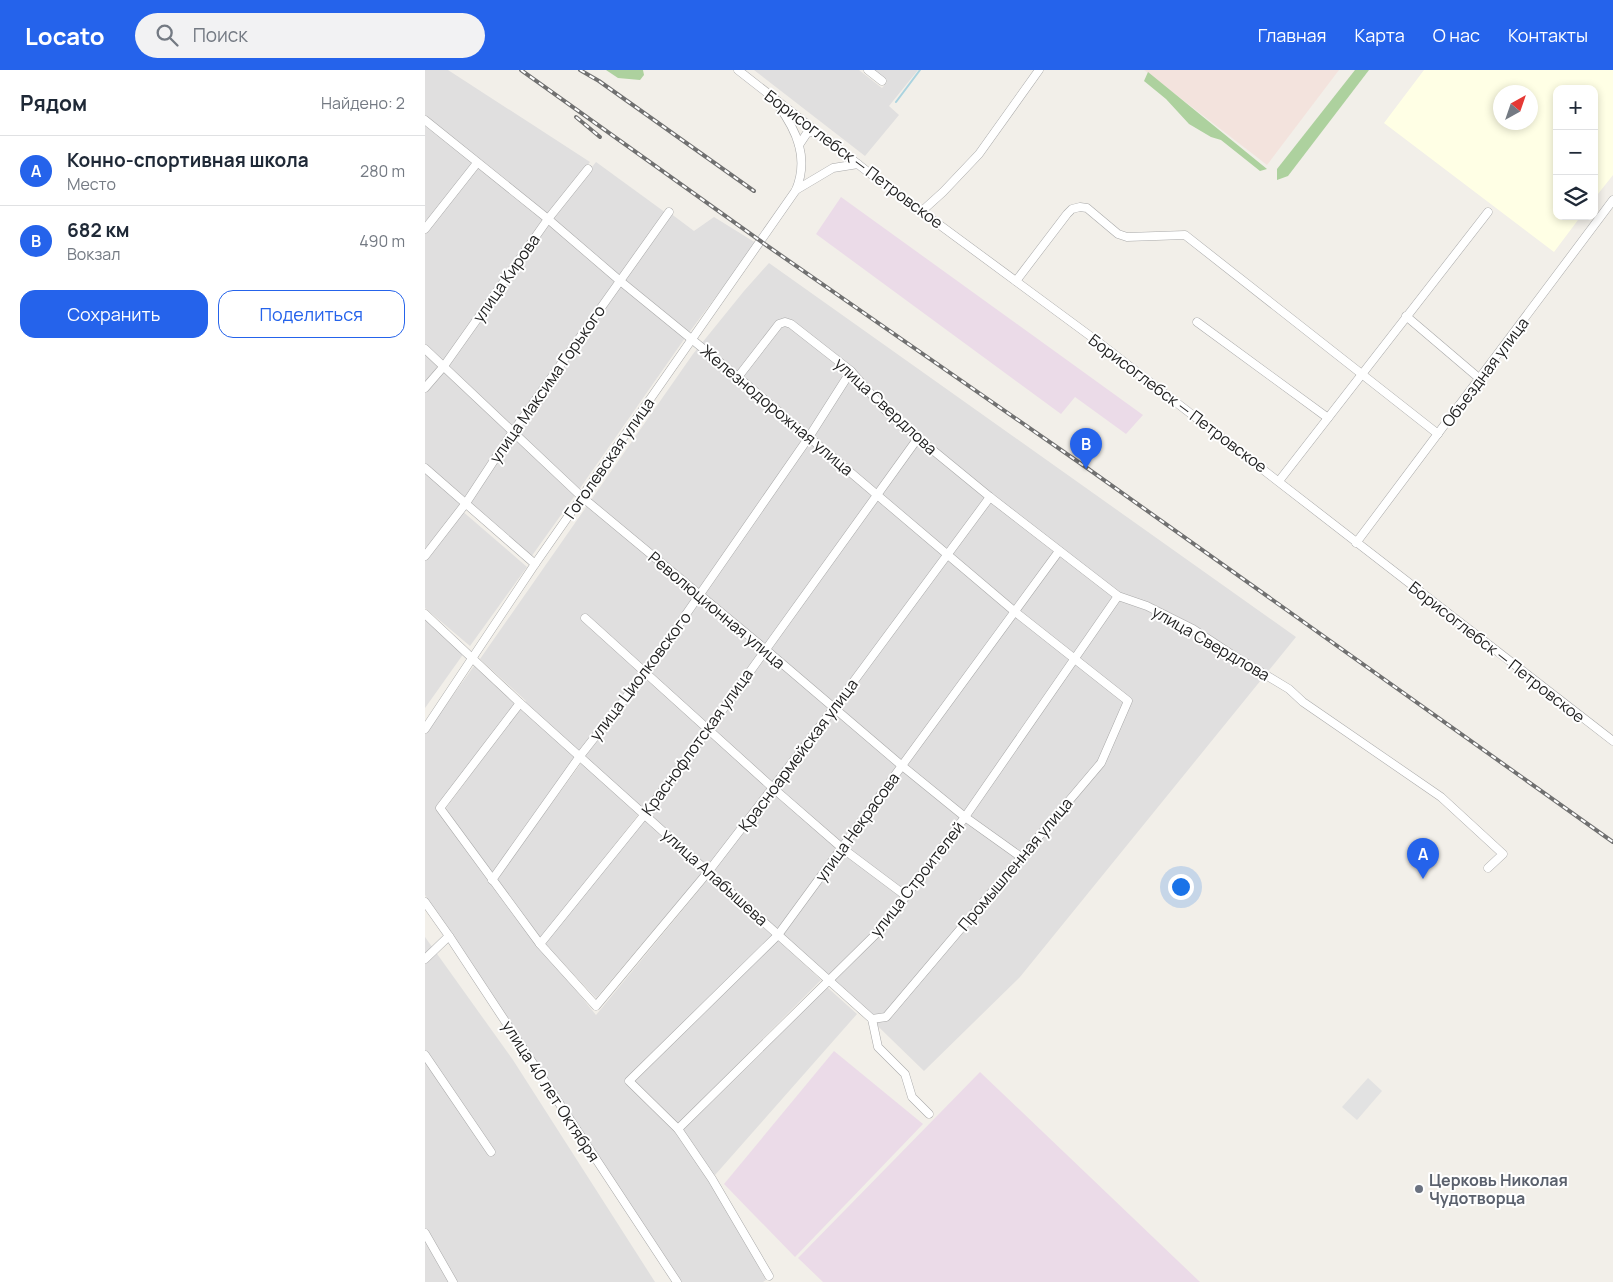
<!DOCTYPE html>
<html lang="ru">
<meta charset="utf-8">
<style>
:root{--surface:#fff;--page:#f2f2f3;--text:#1f2937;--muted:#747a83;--line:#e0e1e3;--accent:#2563eb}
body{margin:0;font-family:Manrope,sans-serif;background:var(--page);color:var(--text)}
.controls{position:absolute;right:15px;top:15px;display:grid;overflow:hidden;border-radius:10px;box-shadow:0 2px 8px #0003}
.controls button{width:45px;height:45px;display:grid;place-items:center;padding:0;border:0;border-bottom:1px solid var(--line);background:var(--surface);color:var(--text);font:25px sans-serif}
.compass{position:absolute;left:1068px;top:15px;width:45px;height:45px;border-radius:50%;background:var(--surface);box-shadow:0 2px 8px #0003;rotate:40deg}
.you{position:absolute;left:755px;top:816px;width:18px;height:18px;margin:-12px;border:4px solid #fff;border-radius:50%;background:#1a73e8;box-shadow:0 0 0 8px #1a73e833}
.badge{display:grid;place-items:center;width:32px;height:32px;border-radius:50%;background:var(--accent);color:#fff;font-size:16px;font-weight:700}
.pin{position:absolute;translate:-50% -41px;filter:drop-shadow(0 1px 2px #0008)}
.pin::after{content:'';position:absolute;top:26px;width:18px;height:15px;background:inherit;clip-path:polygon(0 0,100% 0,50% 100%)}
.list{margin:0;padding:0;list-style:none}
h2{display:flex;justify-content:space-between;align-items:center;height:65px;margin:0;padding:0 20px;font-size:21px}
h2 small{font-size:16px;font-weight:400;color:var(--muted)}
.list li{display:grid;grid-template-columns:32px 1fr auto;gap:15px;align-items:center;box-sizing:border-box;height:70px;padding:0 20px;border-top:1px solid var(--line)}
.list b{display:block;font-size:19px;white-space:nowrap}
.list p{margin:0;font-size:16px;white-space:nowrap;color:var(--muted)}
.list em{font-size:16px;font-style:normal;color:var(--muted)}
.actions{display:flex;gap:10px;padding:15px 20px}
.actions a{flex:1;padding:11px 0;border:1px solid var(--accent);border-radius:15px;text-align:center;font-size:18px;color:var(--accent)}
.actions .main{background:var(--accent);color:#fff}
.icon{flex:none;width:28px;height:28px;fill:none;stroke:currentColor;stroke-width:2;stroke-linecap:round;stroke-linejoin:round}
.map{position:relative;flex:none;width:1188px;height:1212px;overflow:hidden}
header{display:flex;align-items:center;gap:30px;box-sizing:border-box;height:70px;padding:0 25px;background:var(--accent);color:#fff}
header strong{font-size:24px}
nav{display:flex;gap:28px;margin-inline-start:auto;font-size:18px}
.search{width:350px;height:45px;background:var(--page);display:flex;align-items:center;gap:12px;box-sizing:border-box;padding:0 18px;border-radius:28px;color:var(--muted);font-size:19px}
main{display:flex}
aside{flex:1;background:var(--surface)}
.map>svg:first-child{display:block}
.residential{fill:#e0dfdf}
.industrial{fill:#ebdbe8}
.education{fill:#ffffe5;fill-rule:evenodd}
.military{fill:#f3e3dd}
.forest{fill:#add19e}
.parking{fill:#e2e2e2}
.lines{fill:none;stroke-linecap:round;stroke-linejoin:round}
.stream{stroke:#aad3df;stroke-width:2}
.minor-casing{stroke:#a9a9a9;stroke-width:9}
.minor{stroke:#fff;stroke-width:8}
.rail-casing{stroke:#707070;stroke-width:4}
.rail{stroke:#fff;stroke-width:2;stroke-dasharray:5.5;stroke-linecap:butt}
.worship-dot{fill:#6b7280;stroke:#fff;stroke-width:2}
.labels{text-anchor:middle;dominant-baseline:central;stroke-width:4;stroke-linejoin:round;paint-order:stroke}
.street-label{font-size:16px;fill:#222;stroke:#fff}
.worship-label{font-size:16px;font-weight:bold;fill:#5b616d;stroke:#fff;text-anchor:start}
</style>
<header>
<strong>Locato</strong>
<div class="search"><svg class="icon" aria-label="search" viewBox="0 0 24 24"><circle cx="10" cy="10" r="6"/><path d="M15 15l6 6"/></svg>Поиск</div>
<nav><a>Главная</a><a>Карта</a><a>О нас</a><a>Контакты</a></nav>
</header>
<main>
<aside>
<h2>Рядом<small>Найдено: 2</small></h2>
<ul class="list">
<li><span class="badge">A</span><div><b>Конно-спортивная школа</b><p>Место</p></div><em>280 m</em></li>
<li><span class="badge">B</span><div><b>682 км</b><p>Вокзал</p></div><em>490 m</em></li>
</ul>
<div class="actions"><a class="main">Сохранить</a><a>Поделиться</a></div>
</aside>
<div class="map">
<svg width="1188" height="1212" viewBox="0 0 1188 1212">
<rect width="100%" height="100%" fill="#f2efe9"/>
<g class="residential">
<path d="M0,0H23L165,92L119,150L190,211L40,428L0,394Z"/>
<path d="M329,0H434L457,18L462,12L447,0H493L464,36L474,45L440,86Z"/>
<path d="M171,92L241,143L193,208L126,150Z"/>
<path d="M245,143L269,161L289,147L331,173L263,264L196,210Z"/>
<path d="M344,193L871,567L595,907L499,1001L359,865L154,682L67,806L21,738L101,631L55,589L268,284L319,221Z"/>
<path d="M194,213L260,268L153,421L90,362Z"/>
<path d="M87,365L151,424L106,487L43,432Z"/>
<path d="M0,402L36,433L0,480Z"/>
<path d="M36,440L102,497L45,576L0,538V489Z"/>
<path d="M0,549L39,583L0,638Z"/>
<path d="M49,596L91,634L12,737L111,871L171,945L284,808L348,865L202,1010L251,1060L285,1112L341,1210L338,1212H256L0,825V664Z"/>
<path d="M157,692L213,745L114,870L70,811Z"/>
<path d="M220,749L278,802L171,928L120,874Z"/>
<path d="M0,867L88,990L230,1212H0Z"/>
<path d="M353,870L396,910L252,1055L209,1012Z"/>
<path d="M402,917L432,944L290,1105L257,1060Z"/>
</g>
<g class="industrial">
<path d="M416,127L718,345L701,364L650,327L636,344L391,164Z"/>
<path d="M409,981L498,1054L370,1187L299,1114Z"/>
<path d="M555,1002L775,1212H398L373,1188Z"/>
</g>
<path class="education" d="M999,0H1188V105L1169,129V19H1132V146H1156L1129,182L959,53ZM1076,22H1106V52H1076Z"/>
<path class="military" d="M719,0H914L842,95Z"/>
<g class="forest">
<path d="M181,0H218L219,5L215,10L193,8Z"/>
<path d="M930,0H944L863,106L852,110V99Z"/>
<path d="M723,2L842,99L835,101L796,70L786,67L764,54L741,29L719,11Z"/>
</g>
<path class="parking" d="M943,1008L957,1021L932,1050L917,1037Z"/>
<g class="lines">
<path class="stream" d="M471,32L495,0"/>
<g class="minor-casing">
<g id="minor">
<path d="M313,0L443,102L672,271L1188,671"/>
<path d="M443,0L457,11"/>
<path d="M0,50L123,149L194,210L313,307L589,541L703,631L676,693L461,947L447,949"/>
<path d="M374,75L382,63L391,61"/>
<path d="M371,120L408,98L433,94"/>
<path d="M497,141L518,122L554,84L614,0"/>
<path d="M0,159L52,93"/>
<path d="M591,211L642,144L647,139L655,137L662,138L693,164L702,167L760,165L1013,364"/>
<path d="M981,246L1055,309"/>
<path d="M772,252L903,348"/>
<path d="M0,279L157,427L340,579L476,695L540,747L596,787"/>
<path d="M313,307L354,254L360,252L366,254L426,301L459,339L493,368L565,427L693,526L722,536L768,559L806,584L864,619L878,632L1016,727L1078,784L1063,798"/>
<path d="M0,318L19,296L123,149L163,99"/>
<path d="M0,398L110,494"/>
<path d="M854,411L1063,142"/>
<path d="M931,473L1188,130"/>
<path d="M0,486L41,433L87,363L244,142"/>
<path d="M0,544L95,633L447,949L453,977L480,1004L487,1027L504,1044"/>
<path d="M160,548L348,718L417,778L481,826"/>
<path d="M95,633L15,738L115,874L171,936L283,802L409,638L565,427"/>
<path d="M0,659L110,494L371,120C384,88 372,61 353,35"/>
<path d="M67,810L155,686L221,602L384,367L426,301"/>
<path d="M0,832L24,866L252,1212"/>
<path d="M115,874L220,744L283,660L493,368"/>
<path d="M0,889L24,866"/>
<path d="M0,985L66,1082"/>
<path d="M253,1059L457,858L540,747L693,526"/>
<path d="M0,1163L28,1212"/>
<path d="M344,1206L287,1109L253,1059L204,1011L353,865L634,481"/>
</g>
</g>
<use href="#minor" class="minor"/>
<g class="rail-casing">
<g id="rail">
<path d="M96,0L341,175L662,398L1188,772"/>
<path d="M155,0L174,11L329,121"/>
<path d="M151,47L175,67"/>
</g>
</g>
<use href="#rail" class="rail"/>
</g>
<circle class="worship-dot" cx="994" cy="1119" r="5"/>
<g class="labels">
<g class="street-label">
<text transform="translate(429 89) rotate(37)">Борисоглебск — Петровское</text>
<text transform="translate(81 208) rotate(-55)">улица Кирова</text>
<text transform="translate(1060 302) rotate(-53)">Объездная улица</text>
<text transform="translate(122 314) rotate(-55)">улица Максима Горького</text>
<text transform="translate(753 333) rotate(37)">Борисоглебск — Петровское</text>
<text transform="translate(461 336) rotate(43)">улица Свердлова</text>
<text transform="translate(352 340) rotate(40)">Железнодорожная улица</text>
<text transform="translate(184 388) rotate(-55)">Гоголевская улица</text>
<text transform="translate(292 540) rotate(40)">Революционная улица</text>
<text transform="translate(786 573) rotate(30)">улица Свердлова</text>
<text transform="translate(1072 582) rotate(38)">Борисоглебск — Петровское</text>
<text transform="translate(215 606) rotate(-53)">улица Циолковского</text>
<text transform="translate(272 672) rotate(-54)">Краснофлотская улица</text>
<text transform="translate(373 685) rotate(-53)">Красноармейская улица</text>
<text transform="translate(432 757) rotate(-54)">улица Некрасова</text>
<text transform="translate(590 794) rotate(-50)">Промышленная улица</text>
<text transform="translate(290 807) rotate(42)">улица Алабышева</text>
<text transform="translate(492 809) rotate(-52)">улица Строителей</text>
<text transform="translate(126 1021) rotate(57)">улица 40 лет Октября</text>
</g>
<g class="worship-label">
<text x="1004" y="1110">Церковь Николая<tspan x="1004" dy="18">Чудотворца</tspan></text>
</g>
</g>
</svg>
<div class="controls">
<button>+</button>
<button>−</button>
<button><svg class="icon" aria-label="layers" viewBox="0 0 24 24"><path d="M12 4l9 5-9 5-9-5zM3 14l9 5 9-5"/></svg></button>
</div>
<svg class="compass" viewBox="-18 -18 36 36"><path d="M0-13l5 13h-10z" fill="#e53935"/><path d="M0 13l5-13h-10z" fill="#747a83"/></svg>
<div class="you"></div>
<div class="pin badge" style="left:998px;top:809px">A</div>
<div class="pin badge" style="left:661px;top:399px">B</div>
</div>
</main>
